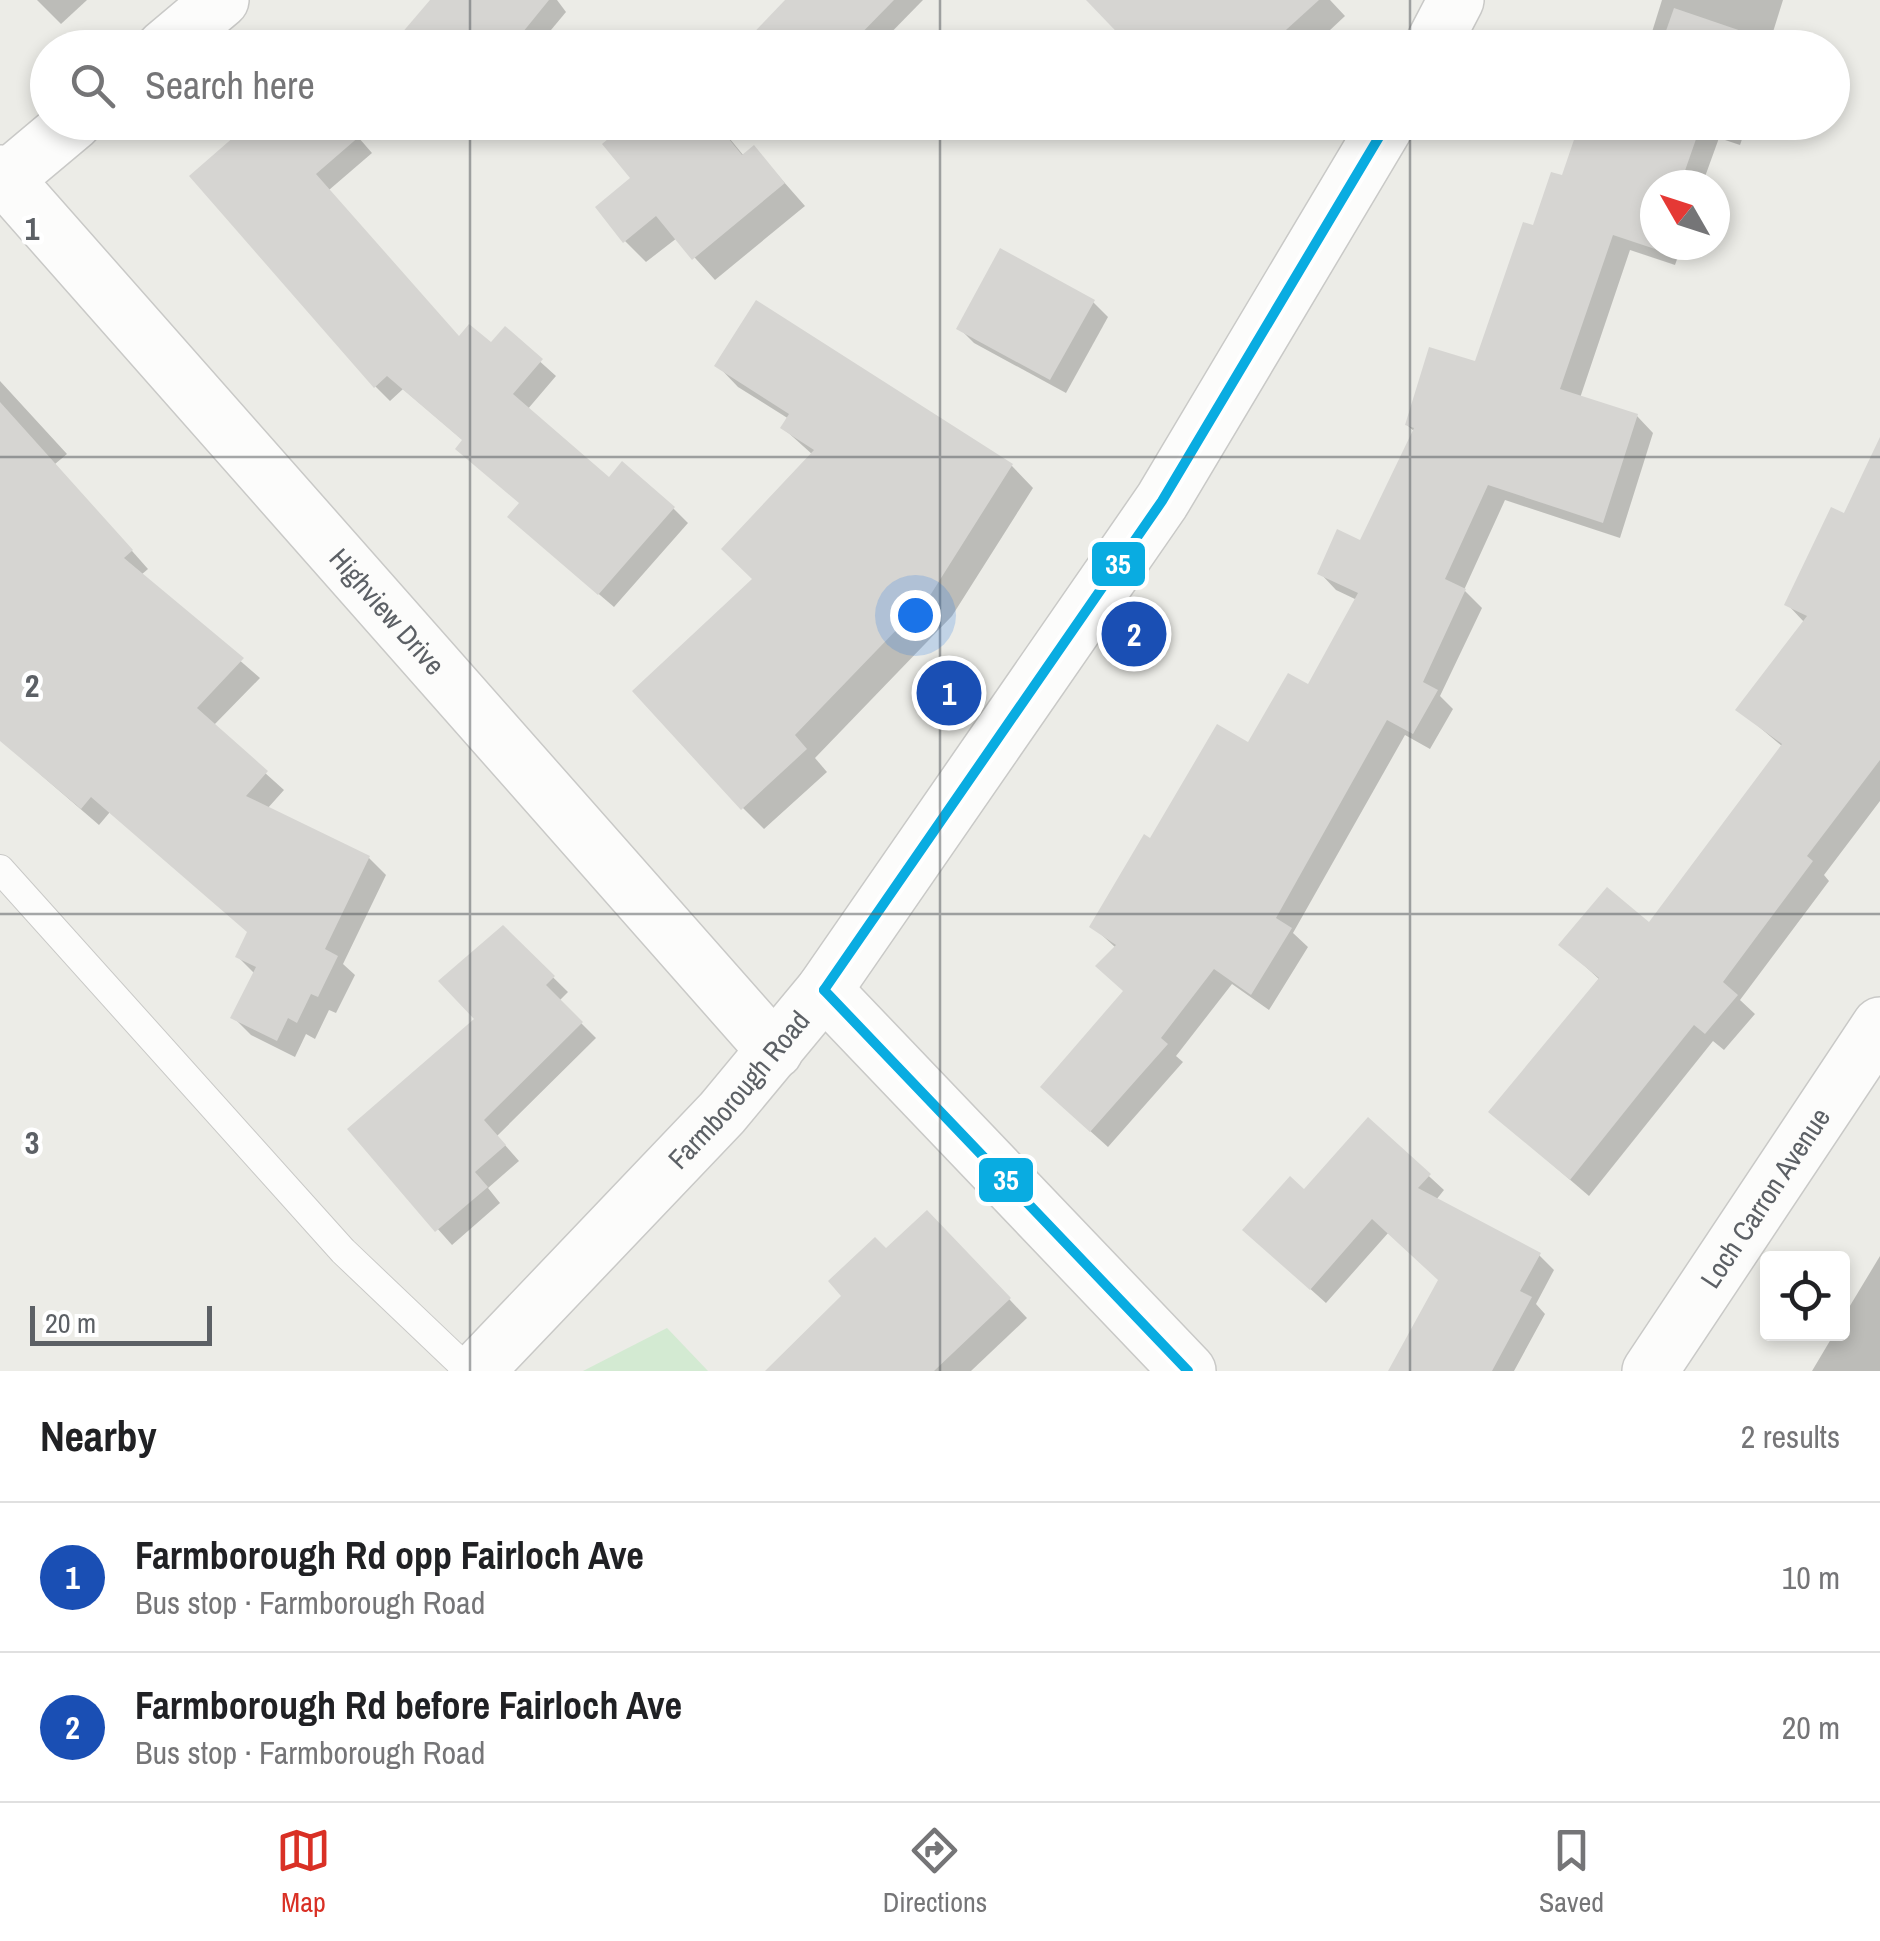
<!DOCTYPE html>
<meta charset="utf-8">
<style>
:root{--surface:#fff;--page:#f2f2f2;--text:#202124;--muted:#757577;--line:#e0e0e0;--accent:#d93025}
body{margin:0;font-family:"Archivo Narrow",sans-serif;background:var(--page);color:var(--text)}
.controls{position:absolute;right:30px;bottom:30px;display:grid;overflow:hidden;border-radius:10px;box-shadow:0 5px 15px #0003}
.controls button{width:90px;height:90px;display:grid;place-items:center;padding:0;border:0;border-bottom:2px solid var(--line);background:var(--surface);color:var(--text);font:50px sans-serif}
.compass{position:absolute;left:1640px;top:170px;width:90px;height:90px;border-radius:50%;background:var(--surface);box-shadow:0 5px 15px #0003;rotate:309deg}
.scale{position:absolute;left:30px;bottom:25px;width:182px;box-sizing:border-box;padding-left:10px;border:5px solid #5c6065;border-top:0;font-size:28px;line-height:35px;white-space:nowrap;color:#5c6065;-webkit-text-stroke:8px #fff;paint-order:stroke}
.you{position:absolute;left:915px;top:615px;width:35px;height:35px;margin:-25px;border:8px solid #fff;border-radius:50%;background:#1a73e8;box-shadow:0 0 0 15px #1a73e833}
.badge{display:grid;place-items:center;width:65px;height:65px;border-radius:50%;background:var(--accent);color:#fff;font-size:32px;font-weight:700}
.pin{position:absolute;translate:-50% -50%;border:5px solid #fff;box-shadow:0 2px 10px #0006}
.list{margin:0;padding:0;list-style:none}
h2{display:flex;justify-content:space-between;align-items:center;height:130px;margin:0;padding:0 40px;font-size:42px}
h2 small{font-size:32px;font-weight:400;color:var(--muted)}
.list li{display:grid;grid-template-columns:65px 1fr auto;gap:30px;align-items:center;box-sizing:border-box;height:150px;padding:0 40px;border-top:2px solid var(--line)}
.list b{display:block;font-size:38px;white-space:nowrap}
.list p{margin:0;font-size:32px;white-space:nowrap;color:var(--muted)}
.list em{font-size:32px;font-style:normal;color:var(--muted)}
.icon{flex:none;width:55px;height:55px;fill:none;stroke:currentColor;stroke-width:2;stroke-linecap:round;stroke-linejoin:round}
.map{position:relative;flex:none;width:1880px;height:1371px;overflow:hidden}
.search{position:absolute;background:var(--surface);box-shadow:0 5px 15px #0003;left:30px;right:30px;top:30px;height:110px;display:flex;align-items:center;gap:25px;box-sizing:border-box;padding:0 35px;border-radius:55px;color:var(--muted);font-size:38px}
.sheet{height:430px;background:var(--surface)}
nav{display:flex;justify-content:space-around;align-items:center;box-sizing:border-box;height:140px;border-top:2px solid var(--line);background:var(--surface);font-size:28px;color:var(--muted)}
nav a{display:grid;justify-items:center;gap:5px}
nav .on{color:var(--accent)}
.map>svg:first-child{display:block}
.green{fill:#d3ead2}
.shadow{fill:#0003}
.building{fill:#d6d5d2}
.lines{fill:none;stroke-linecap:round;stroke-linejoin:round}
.lane-casing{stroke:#c9c9c7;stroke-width:30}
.street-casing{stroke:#c9c9c7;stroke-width:58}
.lane{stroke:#fcfcfb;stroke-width:28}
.street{stroke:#fcfcfb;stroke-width:55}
.bus-1-casing{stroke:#fff;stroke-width:18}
.bus-1{stroke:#09ace1;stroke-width:10}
.grid{fill:none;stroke:#5c6065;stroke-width:2.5;stroke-opacity:0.55}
.labels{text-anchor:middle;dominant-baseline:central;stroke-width:9;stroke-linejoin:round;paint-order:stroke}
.street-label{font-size:28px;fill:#5c6065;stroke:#fff}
.grid-label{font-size:32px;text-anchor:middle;font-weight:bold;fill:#5c6065;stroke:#fff;stroke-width:9;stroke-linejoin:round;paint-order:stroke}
.line-badge{stroke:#fff;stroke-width:4}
.badge-label{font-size:28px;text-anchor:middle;font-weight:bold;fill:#fff}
</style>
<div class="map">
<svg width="1880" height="1371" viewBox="0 0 1880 1371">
<rect width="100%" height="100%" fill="#ecece7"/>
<path class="green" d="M667,1328L708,1371H583Z"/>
<g class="shadow">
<path d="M37,0H87L61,24Z"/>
<path d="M433,0H557L566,12L536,48H396Z"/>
<path d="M789,0H923L876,48H783Z"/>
<path d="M1089,0H1330L1345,16L1311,48H1133Z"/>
<path d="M1662,0H1783L1768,48H1647Z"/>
<path d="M1612,38L1638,48H1609Z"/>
<path d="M345,122L372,153L329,190L460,339L492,345L505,330L556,376L527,410L610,481L673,508L688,523L614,607L525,531L521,504L464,441L403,389L390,401L375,386L193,177Z"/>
<path d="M632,122H716L744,156L754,148L805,206L715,280L677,238L646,262L625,241L634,178Z"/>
<path d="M1583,122H1748L1740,145L1719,138L1702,185H1655V245H1682L1675,265L1630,250L1580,398L1637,416L1653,433L1620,538L1505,500L1464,590L1482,608L1440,696L1453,709L1430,749L1405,735L1293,933L1308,947L1269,1010L1232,984L1176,1056L1183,1062L1108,1147L1060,1104L1125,992L1116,948L1092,926L1151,841L1309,687L1357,600L1336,590L1320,573L1361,543L1415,432L1407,425L1476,364L1534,228L1563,178Z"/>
<path d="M1093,302L1108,317L1066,393L974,343L959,328Z"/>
<path d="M757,304L1012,466L1033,488L952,616L815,758L827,772L764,829L743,808L755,579L813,455L783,428L789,419L738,387L717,365Z"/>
<path d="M0,381L67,454L55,464L148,569L141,575L260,678L213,726L284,790L267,809L369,858L386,875L343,964L355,975L336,1013L329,1010L315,1039L306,1034L295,1057L251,1035L233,1017L255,974L238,957L250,933L110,812L99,825L41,775L0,674Z"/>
<path d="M1880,442V801L1824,875L1829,881L1740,1000L1755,1014L1724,1050L1713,1041L1589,1196L1491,1112L1600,980L1562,945L1650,925L1783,747L1739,710L1805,623L1787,604L1845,516Z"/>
<path d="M503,928L568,992L559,1001L596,1038L497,1136L519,1161L488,1188L500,1203L452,1245L350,1130L477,1019Z"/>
<path d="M1369,1121L1444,1190L1436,1200L1539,1255L1554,1270L1536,1304L1545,1314L1514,1371H1391L1440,1280L1389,1232L1326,1303L1260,1244Z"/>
<path d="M945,1231L1027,1318L971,1371H769Z"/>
<path d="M1880,1256V1371H1812L1834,1334H1842V1319Z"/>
</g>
<g class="building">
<path d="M430,0H549L510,48H389Z"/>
<path d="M785,0H894L847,48H739Z"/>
<path d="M1086,0H1319L1266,48H1132Z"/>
<path d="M1674,8L1756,36L1752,48H1660Z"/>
<path d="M251,122H376L316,174L459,336L469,324L491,342L505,326L543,359L513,394L609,477L622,461L675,507L598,595L507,517L519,503L455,449L462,440L387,376L374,388L189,176Z"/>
<path d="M628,122H715L742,155L754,145L785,183L692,260L656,216L623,243L595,207L630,178L602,144Z"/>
<path d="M1580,122H1702L1680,185H1655V245H1660L1658,250L1613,235L1560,389L1638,414L1603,523L1488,485L1445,579L1466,589L1423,682L1438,690L1413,734L1387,720L1276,918L1292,928L1251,995L1214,969L1161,1038L1168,1044L1090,1132L1040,1087L1123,991L1095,966L1116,945L1089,927L1144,834L1150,838L1217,724L1248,742L1288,673L1308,684L1358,593L1317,574L1337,529L1360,540L1414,428L1405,425L1429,347L1475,361L1523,222L1533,225L1551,172L1562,175Z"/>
<path d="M1000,248L1095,300L1050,380L956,329Z"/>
<path d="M756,300L1013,464L931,594L795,735L807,749L741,810L632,691L752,579L721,549L814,450L780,428L789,414L714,366Z"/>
<path d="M0,402L133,550L124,558L244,658L197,708L268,771L246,796L370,856L325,949L338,956L318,997L311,994L297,1023L288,1018L277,1041L230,1018L256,967L235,957L247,932L91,797L81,809L0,741Z"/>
<path d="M1880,437V760L1807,856L1813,861L1723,982L1738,995L1705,1034L1694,1025L1570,1180L1488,1112L1599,978L1558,945L1607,887L1649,922L1782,744L1735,710L1807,616L1784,605L1831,507L1844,513Z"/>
<path d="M503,925L555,976L546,985L583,1022L484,1120L506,1145L475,1172L488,1187L435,1232L347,1129L474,1019L438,981Z"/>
<path d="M1368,1117L1431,1174L1418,1188L1541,1253L1520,1291L1532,1297L1492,1371H1388L1438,1280L1372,1219L1310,1290L1242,1230L1290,1176L1304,1189Z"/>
<path d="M927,1210L1011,1298L934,1371H765L841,1296L828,1281L875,1237L886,1248Z"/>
</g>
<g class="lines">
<g class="lane-casing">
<path id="lane" d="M0,869L343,1251L469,1371"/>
</g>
<g class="street-casing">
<g id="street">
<path d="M164,48L221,0"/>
<path d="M1431,48L1456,0"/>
<path id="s1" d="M0,173L775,1051"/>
<path d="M6,179L74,122"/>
<path d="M824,990L1188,1371"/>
<path id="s2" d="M476,1371L722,1113L824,990L1162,501L1388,122"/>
<path id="s3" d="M1650,1371L1880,1025"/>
</g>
</g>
<use href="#lane" class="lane"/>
<use href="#street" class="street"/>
<g class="bus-1-casing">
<g id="bus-1">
<path d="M824,990L1162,501L1388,122"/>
<path d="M824,990L1188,1371"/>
</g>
</g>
<use href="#bus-1" class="bus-1"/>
</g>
<path class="grid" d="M470,0V48M940,0V48M1410,0V48M470,122V1371M940,122V1371M1410,122V1371M0,457H1880M0,914H1880"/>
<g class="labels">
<g class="street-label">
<text stroke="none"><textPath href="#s1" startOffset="585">Highview Drive</textPath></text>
<text stroke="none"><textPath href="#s2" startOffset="385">Farmborough Road</textPath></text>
<text stroke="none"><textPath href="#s3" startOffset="208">Loch Carron Avenue</textPath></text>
</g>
</g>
<g class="grid-label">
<text x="32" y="240">1</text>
<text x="32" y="697">2</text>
<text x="32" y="1154">3</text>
</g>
<g class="line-badge">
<rect x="1090" y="540" width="57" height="48" rx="10" fill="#09ace1"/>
<rect x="977" y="1156" width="58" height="48" rx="10" fill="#09ace1"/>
</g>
<g class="badge-label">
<text x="1118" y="574">35</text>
<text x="1006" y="1190">35</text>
</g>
</svg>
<div class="controls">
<button><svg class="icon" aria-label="locate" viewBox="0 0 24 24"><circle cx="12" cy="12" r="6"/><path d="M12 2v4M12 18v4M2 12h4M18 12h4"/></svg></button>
</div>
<svg class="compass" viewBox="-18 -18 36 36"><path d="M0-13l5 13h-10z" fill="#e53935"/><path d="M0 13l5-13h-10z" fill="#757577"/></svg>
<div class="scale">20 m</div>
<div class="you"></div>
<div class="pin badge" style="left:949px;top:693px;background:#1a4fb4">1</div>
<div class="pin badge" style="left:1134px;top:634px;background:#1a4fb4">2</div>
<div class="search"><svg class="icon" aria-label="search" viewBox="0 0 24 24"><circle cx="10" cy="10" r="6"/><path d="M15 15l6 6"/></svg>Search here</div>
</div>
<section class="sheet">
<h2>Nearby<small>2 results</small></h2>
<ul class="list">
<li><span class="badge" style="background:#1a4fb4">1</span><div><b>Farmborough Rd opp Fairloch Ave</b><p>Bus stop · Farmborough Road</p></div><em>10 m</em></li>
<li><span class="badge" style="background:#1a4fb4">2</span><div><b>Farmborough Rd before Fairloch Ave</b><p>Bus stop · Farmborough Road</p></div><em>20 m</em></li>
</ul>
</section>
<nav>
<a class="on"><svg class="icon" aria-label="map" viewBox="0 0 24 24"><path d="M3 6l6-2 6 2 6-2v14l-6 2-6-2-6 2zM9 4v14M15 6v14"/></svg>Map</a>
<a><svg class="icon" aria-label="directions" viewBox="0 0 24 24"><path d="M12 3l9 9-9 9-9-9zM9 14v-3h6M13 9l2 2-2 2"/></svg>Directions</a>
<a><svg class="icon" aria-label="saved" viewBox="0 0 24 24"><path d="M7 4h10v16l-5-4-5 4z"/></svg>Saved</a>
</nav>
